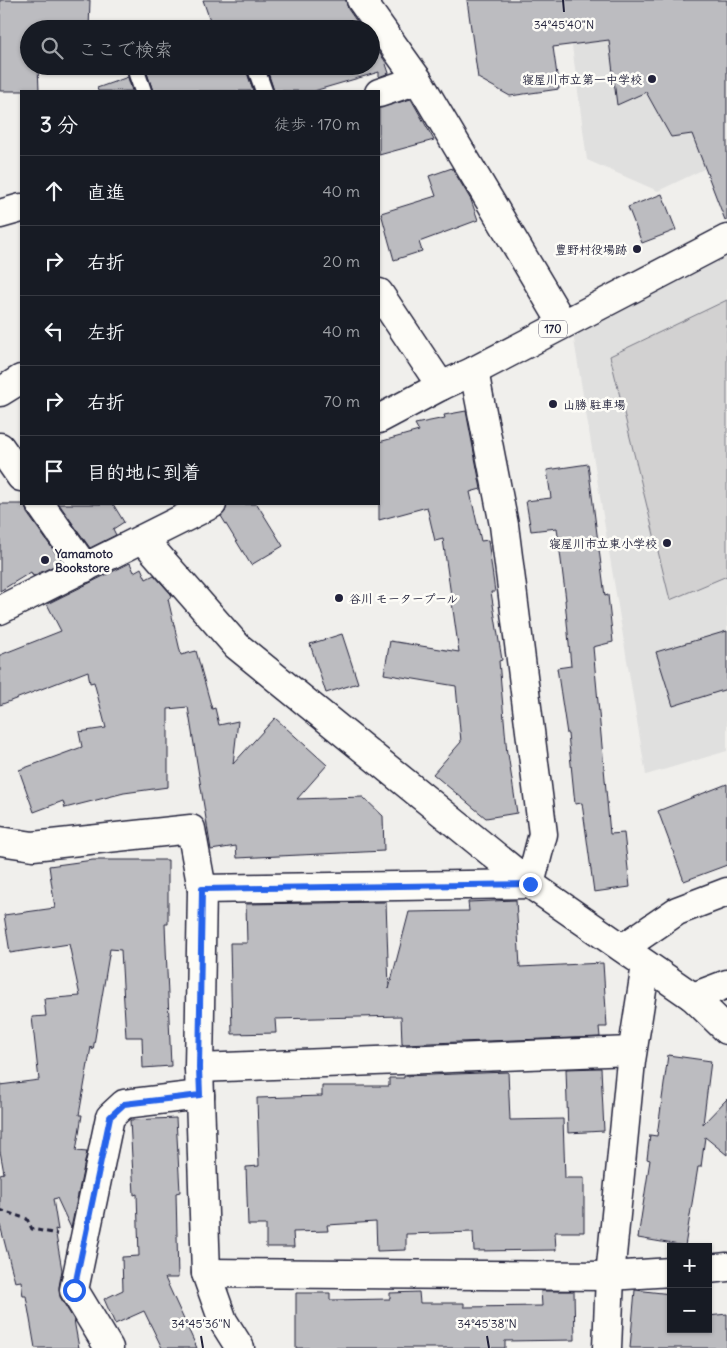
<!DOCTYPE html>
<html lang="ja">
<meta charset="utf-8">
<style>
:root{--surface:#171b24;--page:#20242c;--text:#f1f3f6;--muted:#9ea1a6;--line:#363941}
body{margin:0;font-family:Delius,"Klee One",sans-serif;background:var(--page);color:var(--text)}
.controls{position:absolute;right:15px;bottom:15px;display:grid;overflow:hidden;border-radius:0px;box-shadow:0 1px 4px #0004}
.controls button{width:45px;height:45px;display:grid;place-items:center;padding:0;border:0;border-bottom:1px solid var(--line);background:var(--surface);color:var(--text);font:25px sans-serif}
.stop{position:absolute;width:15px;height:15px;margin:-11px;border:4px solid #2563eb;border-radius:50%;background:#fff}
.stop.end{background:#2563eb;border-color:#fff;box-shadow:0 1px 5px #0008}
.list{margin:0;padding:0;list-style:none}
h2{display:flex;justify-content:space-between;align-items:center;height:65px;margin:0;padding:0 20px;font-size:21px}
h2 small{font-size:16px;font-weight:400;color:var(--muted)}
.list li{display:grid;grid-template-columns:32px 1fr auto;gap:15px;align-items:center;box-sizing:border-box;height:70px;padding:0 20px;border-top:1px solid var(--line)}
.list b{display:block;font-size:19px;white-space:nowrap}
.list em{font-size:16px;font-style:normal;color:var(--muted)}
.icon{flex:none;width:28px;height:28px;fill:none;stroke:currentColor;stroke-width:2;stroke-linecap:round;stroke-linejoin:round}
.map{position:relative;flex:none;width:727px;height:1348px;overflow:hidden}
.search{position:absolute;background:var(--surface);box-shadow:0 1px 4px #0004;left:20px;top:20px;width:360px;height:55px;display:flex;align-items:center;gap:12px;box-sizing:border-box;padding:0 18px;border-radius:28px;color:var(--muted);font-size:19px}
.panel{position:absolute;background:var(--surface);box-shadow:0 1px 4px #0004;left:20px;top:90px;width:360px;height:415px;border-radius:0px}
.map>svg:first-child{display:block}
.built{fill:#e0e0df}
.green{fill:#d2d1d1;stroke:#7a7a86}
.building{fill:#bcbcc0;stroke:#22223b}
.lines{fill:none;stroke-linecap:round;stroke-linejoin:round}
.lane-casing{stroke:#22223b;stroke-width:20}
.street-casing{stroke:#22223b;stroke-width:31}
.highway-casing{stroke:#22223b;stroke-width:31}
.path{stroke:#22223b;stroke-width:3;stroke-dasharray:5 4;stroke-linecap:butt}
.lane{stroke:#fdfcf7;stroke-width:16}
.street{stroke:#fdfcf7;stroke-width:28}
.highway{stroke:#fdfcf7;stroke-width:28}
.route{stroke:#2563eb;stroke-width:6}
.ticks{fill:none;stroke:#22223b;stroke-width:2}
.poi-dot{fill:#22223b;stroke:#fdfcf7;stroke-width:2}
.labels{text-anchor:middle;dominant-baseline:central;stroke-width:5;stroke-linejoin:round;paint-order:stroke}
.shield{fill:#fdfcf7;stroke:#646373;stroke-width:1}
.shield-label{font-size:11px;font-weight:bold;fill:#22223b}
.poi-label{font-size:12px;font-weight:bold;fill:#22223b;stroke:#fdfcf7;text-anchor:end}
.ticks-label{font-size:12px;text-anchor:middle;fill:#22223b;stroke:#fdfcf7;stroke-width:5;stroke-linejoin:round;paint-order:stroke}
</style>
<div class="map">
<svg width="727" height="1348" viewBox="0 0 727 1348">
<rect width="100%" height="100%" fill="#f0efec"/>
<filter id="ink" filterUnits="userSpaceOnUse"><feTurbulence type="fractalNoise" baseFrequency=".02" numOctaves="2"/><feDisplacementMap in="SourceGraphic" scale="10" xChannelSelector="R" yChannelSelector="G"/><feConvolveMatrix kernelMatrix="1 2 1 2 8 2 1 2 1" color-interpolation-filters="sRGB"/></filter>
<g filter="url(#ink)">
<g class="built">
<path d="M566,0H727V158L658,191L587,160Z"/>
<path d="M727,255V751L646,775L573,334Z"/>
</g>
<path class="green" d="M727,300V576L670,600L610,356Z"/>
<g class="building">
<path d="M0,0H90L89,29H29V66H38L39,91H0Z"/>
<path d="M203,0H346L348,9L362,29H213Z"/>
<path d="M467,0H727V219L725,220L692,134L671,137L646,92L617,105L609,40L553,47L559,89L510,96L478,78Z"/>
<path d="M371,44H373L385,61L389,73L379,77V72L314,91H274L266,66H371Z"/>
<path d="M157,66H245L253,91H153L146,70Z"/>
<path d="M128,77L132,91H98L97,88Z"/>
<path d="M411,99L434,140L379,155V108Z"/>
<path d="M452,168L471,200L478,220L419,242L422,251L394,260L381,213L436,196L429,176Z"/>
<path d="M662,194L676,230L642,243L628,207Z"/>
<path d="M466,411L481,489L470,492L481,541L488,540L495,592H491L502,660L499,661L507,754H508L517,813L486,818L433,774L461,742L456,686L384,674L390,641L459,652L443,539L435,541L427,507L379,520V442L419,431L415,424L445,418L444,415Z"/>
<path d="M588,464L605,596L608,595L613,642L593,647L610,834L624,833L630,887L594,892L582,803L575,804L568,734H567L557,668L571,666L565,600H566L557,528L531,531L526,501L551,498L547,470Z"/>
<path d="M0,504H25L27,513L62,562L33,576L31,572L0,591Z"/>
<path d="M59,504H113L124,522L113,529L116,535L90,548Z"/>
<path d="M227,504H257L283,546L251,565L221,516L225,512Z"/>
<path d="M130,563L134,572L141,568L146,579L154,575L171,594L172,597L168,599L181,655L196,651L212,709L215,708L219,725L238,721L233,764L275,718L327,765L297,799L363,797L383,816L384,851L237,858L236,846L211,850L188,707L168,709V787L124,793L65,808L63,801L34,812L19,770L82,747L79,732L106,728L94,682L90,683L88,671L0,705V655L61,631L47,604Z"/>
<path d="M727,631V689L673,706L656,652Z"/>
<path d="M342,634L358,683L326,693L310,644Z"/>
<path d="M727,784V865L684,881L658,811Z"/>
<path d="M93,860H168V924H165L171,1066L143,1068L142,1037H126L121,950L110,949L93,1050L91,1047L79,1115H82L76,1151L87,1152L71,1228L57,1198L53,1199L58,1230L55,1229L62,1270L59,1287L60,1297L74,1320L79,1348H35L26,1296H23L21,1281L15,1282L0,1225V1174L4,1173L0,1151V1085L39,1080L32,1017L46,1016L44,999L80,996L69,944L10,953L4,915L55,908L49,866Z"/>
<path d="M516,900L520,967L603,963L607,1027H599L600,1037L402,1044L401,1016L275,1019L276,1033L232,1034L230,943H247L246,904L386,902L389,989L409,912L469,911L468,902Z"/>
<path d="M668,1055L711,1061L703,1124L727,1099V1155L705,1137L701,1167H698L685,1246L638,1238L650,1160L647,1159L650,1135L657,1136Z"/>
<path d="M601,1068L604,1131L568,1133L566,1069Z"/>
<path d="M508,1072L510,1120L563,1119L565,1178H584V1232H555L556,1250L474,1251L473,1232L406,1234V1250L377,1251L376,1222L327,1225L328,1231L293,1232L294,1247H266V1225H248L246,1167L259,1166L257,1098L322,1096V1086H389V1078H404V1076Z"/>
<path d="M176,1118L180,1192L176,1193L178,1278H165L197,1348H162L144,1311L115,1324L104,1299L123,1290L122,1257L139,1256L137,1194L134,1195L130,1120Z"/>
<path d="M635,1290L671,1294V1329H708V1316L727,1314V1348H630Z"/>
<path d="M541,1291H574L575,1340L505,1341V1348H296V1293H330V1300L390,1299V1293L419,1292L420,1303H464V1307L542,1306Z"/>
</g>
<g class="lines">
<g class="lane-casing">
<g id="lane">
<path d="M255,66L264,91"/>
<path d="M137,74L143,91"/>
</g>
</g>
<g class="street-casing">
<g id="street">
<path d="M361,0L418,80L379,93"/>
<path d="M418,80L563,324"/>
<path d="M0,214L21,208"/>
<path d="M379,293L441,386"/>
<path d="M0,392L21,379"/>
<path d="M0,447L21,477"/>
<path d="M40,504L85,568"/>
<path d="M143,539L237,646L530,884L693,997L727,1030"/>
<path d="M0,841L33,846L191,829L202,889L530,884L543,834L504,525L474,371"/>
<path d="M202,889L199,1068L206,1273L223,1321L240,1348"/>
<path d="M623,948L677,911L727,892"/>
<path d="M693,997L727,984"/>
<path d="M199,1068L632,1051"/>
<path d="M708,1269L727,1267"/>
<path d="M206,1273L610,1276L671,1272"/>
<path d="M109,1348L74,1290L110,1117L124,1104L200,1095"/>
<path d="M607,1348L610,1276L631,1061L646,965"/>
</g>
</g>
<g class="highway-casing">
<g id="highway">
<path d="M379,419L441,386L474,371L727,239"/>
<path d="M0,610L212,504"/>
</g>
</g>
<path class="path" d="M0,1210L27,1219L32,1229L57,1234"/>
<use href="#lane" class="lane"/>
<use href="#street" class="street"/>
<use href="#highway" class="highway"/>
</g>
</g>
<g class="lines" filter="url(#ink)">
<path class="route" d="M74,1290L110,1117L124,1104L200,1095L199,1068L202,889L530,884"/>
</g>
<path class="ticks" d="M563,0L564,12M201,1336L203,1348M487,1336L489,1348"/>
<g class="poi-dot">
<circle cx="652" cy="79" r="5"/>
<circle cx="637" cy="249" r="5"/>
<circle cx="553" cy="404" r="5"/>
<circle cx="667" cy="543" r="5"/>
<circle cx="45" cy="560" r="5"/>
<circle cx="339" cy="598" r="5"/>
</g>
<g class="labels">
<rect class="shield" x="539" y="320.5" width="28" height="17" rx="4"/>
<g class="shield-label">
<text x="553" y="329">170</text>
</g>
<g class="poi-label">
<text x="642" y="79">寝屋川市立第一中学校</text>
<text x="627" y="249">豊野村役場跡</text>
<text x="563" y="404" text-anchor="start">山勝 駐車場</text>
<text x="657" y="543">寝屋川市立東小学校</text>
<text x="55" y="553" text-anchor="start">Yamamoto<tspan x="55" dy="14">Bookstore</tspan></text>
<text x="349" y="598" text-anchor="start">谷川 モータープール</text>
</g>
</g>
<g class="ticks-label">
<text x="564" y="29">34°45'40"N</text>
<text x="201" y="1328">34°45'36"N</text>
<text x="487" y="1328">34°45'38"N</text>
</g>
</svg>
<div class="controls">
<button>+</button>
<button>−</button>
</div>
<div class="stop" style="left:74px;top:1290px"></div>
<div class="stop end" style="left:530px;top:884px"></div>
<div class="search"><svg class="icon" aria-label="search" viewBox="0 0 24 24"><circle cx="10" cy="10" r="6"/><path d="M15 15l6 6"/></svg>ここで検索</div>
<section class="panel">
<h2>3 分<small>徒歩 · 170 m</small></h2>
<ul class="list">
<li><svg class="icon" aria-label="ahead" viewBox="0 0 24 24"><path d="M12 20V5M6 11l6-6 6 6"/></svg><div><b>直進</b></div><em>40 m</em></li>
<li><svg class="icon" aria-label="right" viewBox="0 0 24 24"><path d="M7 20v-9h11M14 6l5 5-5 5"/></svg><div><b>右折</b></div><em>20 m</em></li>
<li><svg class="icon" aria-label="left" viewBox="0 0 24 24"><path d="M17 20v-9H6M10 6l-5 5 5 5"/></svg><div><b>左折</b></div><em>40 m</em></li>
<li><svg class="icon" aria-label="right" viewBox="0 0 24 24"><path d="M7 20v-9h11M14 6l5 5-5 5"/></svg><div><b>右折</b></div><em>70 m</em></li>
<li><svg class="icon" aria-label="arrive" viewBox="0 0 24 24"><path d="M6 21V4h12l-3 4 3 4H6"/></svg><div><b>目的地に到着</b></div></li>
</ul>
</section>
</div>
